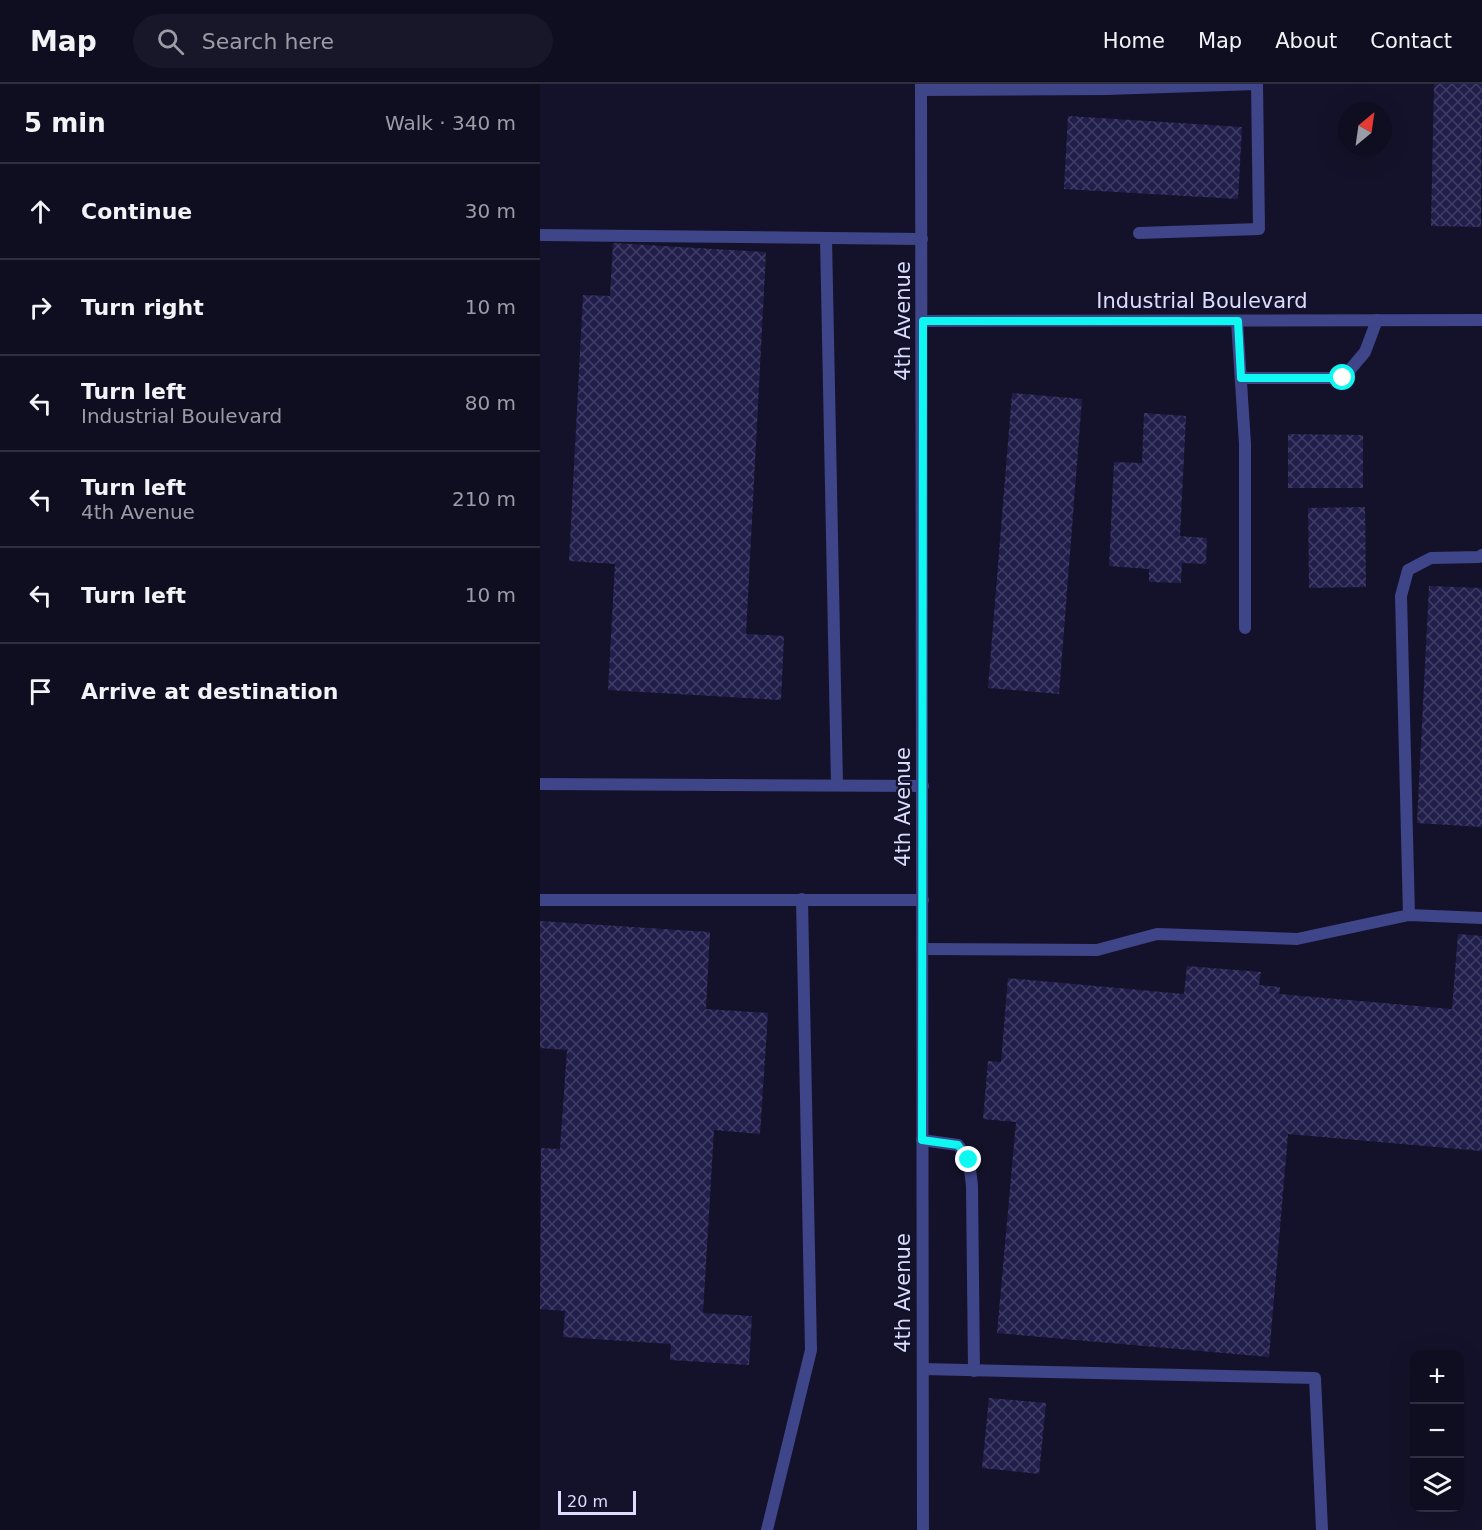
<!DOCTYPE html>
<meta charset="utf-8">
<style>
:root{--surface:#0e0e20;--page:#171729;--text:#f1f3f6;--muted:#9b9ca5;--line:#2e2e3e}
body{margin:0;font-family:"DejaVu Sans",sans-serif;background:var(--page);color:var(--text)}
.controls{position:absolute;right:18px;bottom:18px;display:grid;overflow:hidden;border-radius:12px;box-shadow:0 6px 24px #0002}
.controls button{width:54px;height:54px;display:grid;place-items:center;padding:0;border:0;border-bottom:2px solid var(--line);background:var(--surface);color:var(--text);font:30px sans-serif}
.compass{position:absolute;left:798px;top:18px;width:54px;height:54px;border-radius:50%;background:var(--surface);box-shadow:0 6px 24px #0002;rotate:29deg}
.scale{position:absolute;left:18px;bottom:15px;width:78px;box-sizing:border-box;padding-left:6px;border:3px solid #dcddfe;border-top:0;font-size:16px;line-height:21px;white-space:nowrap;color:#dcddfe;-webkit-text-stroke:4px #13122a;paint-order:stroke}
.stop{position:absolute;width:18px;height:18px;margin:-14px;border:4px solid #0ef8f1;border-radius:50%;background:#fff}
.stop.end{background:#0ef8f1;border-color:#fff;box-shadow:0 2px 6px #0008}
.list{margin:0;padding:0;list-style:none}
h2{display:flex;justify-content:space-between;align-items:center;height:78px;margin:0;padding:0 24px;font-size:26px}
h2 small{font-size:20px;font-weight:400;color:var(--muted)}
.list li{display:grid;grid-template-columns:39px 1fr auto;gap:18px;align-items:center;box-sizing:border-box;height:96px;padding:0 24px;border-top:2px solid var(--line)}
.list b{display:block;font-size:22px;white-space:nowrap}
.list p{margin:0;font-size:20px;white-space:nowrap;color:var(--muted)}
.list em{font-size:20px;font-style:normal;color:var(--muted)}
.icon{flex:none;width:33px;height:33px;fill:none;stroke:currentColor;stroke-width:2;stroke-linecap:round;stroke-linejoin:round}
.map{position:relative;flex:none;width:942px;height:1446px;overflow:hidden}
header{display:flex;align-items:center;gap:36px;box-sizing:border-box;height:84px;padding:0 30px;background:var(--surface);border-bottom:2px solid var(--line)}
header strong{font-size:28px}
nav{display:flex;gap:33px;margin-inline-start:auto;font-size:21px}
.search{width:420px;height:54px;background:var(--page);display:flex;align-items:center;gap:15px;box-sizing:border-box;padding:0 21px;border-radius:33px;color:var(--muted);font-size:22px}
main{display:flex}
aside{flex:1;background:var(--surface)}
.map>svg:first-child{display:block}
.building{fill:url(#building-cross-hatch)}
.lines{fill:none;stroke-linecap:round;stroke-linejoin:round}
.service{stroke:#3e4588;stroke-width:12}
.minor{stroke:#3e4588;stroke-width:12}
.route{stroke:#0ef8f1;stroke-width:8}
.labels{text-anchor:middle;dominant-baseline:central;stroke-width:4.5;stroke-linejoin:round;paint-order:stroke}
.street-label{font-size:21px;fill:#dcddfe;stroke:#13122a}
</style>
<header>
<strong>Map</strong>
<div class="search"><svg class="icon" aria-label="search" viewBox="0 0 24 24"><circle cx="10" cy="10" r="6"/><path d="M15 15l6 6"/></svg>Search here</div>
<nav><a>Home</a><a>Map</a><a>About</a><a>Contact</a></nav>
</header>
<main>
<aside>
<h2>5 min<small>Walk · 340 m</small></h2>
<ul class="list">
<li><svg class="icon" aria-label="ahead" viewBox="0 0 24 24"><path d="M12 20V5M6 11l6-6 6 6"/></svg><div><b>Continue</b></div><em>30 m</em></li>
<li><svg class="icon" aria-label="right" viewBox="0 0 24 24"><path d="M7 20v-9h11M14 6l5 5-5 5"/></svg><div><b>Turn right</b></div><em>10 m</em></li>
<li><svg class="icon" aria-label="left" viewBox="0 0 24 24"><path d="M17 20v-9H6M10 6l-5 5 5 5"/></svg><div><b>Turn left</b><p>Industrial Boulevard</p></div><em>80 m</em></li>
<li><svg class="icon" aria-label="left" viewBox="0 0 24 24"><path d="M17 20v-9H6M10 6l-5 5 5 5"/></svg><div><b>Turn left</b><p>4th Avenue</p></div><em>210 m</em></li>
<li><svg class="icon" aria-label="left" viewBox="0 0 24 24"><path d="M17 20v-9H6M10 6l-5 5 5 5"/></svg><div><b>Turn left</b></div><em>10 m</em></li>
<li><svg class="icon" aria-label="arrive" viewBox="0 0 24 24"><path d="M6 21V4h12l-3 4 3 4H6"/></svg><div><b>Arrive at destination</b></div></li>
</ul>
</aside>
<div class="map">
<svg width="942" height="1446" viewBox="0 0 942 1446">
<defs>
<pattern id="building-cross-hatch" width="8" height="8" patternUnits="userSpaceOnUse" patternTransform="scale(1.5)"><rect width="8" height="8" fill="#211e4b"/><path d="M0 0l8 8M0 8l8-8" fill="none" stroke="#413e66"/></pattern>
</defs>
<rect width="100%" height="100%" fill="#13122a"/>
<g class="building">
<path d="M894,0H942L941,143L891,142Z"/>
<path d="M528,32L702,43L698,115L524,105Z"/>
<path d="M73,159L226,168L206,550L244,552L241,616L68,606L75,480L29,477L43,211L70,212Z"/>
<path d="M472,309L542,315L519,610L448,604Z"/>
<path d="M604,329L646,332L640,452L667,454L666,480L642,479L641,499L609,498V485L569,482L574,378L602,379Z"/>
<path d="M748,350L823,351V404H748Z"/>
<path d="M825,423L826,503L769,504L768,424Z"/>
<path d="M889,502L942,504V743L877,739Z"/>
<path d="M0,837L170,848L166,925L228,929L220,1050L174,1046L163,1229L212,1232L209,1281L130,1276L131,1260L23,1253L25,1227L0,1225L1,1064L20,1065L27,966L0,964Z"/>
<path d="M918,850L942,852V1067L748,1050L729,1273L457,1249L476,1038L443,1035L448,977L461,978L468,894L644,910L647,882L721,888L719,901L740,903L739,910L912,925Z"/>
<path d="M449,1314L506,1319L499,1390L442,1384Z"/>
</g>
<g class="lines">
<g class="service">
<path d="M381,6L567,5L716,0"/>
<path d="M599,149L719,145L717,0"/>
<path d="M0,151L382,155"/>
<path d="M286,154L297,701"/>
<path d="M697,237L705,360V544"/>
<path d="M701,294H803L825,268L837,236"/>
<path d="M0,700L383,702"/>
<path d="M0,816H383"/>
<path d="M869,831L861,512L868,486L891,474L939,473L942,471"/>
<path d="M383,865L557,866L617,850L757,855L869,831L942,834"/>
<path d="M382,1056L418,1061L429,1076L432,1102L434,1287"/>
<path d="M383,1285L775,1294L782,1446"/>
<path d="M227,1446L271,1266L262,815"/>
</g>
<g class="minor">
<path d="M381,0L383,1446"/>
<path d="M383,237L942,236"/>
</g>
</g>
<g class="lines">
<path class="route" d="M429,1076L418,1061L382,1056L383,237H698L701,294H803"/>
</g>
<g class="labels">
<g class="street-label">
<text x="662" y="217">Industrial Boulevard</text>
<text transform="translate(363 237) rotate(-90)">4th Avenue</text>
<text transform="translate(363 723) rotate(-90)">4th Avenue</text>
<text transform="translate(363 1209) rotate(-90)">4th Avenue</text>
</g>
</g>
</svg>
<div class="controls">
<button>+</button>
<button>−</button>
<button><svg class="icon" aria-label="layers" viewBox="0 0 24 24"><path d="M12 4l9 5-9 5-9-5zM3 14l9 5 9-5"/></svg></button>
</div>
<svg class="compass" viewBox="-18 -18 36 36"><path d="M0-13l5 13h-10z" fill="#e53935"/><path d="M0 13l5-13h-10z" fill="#9b9ca5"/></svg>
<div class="scale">20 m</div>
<div class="stop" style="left:803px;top:294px"></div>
<div class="stop end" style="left:429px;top:1076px"></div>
</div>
</main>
